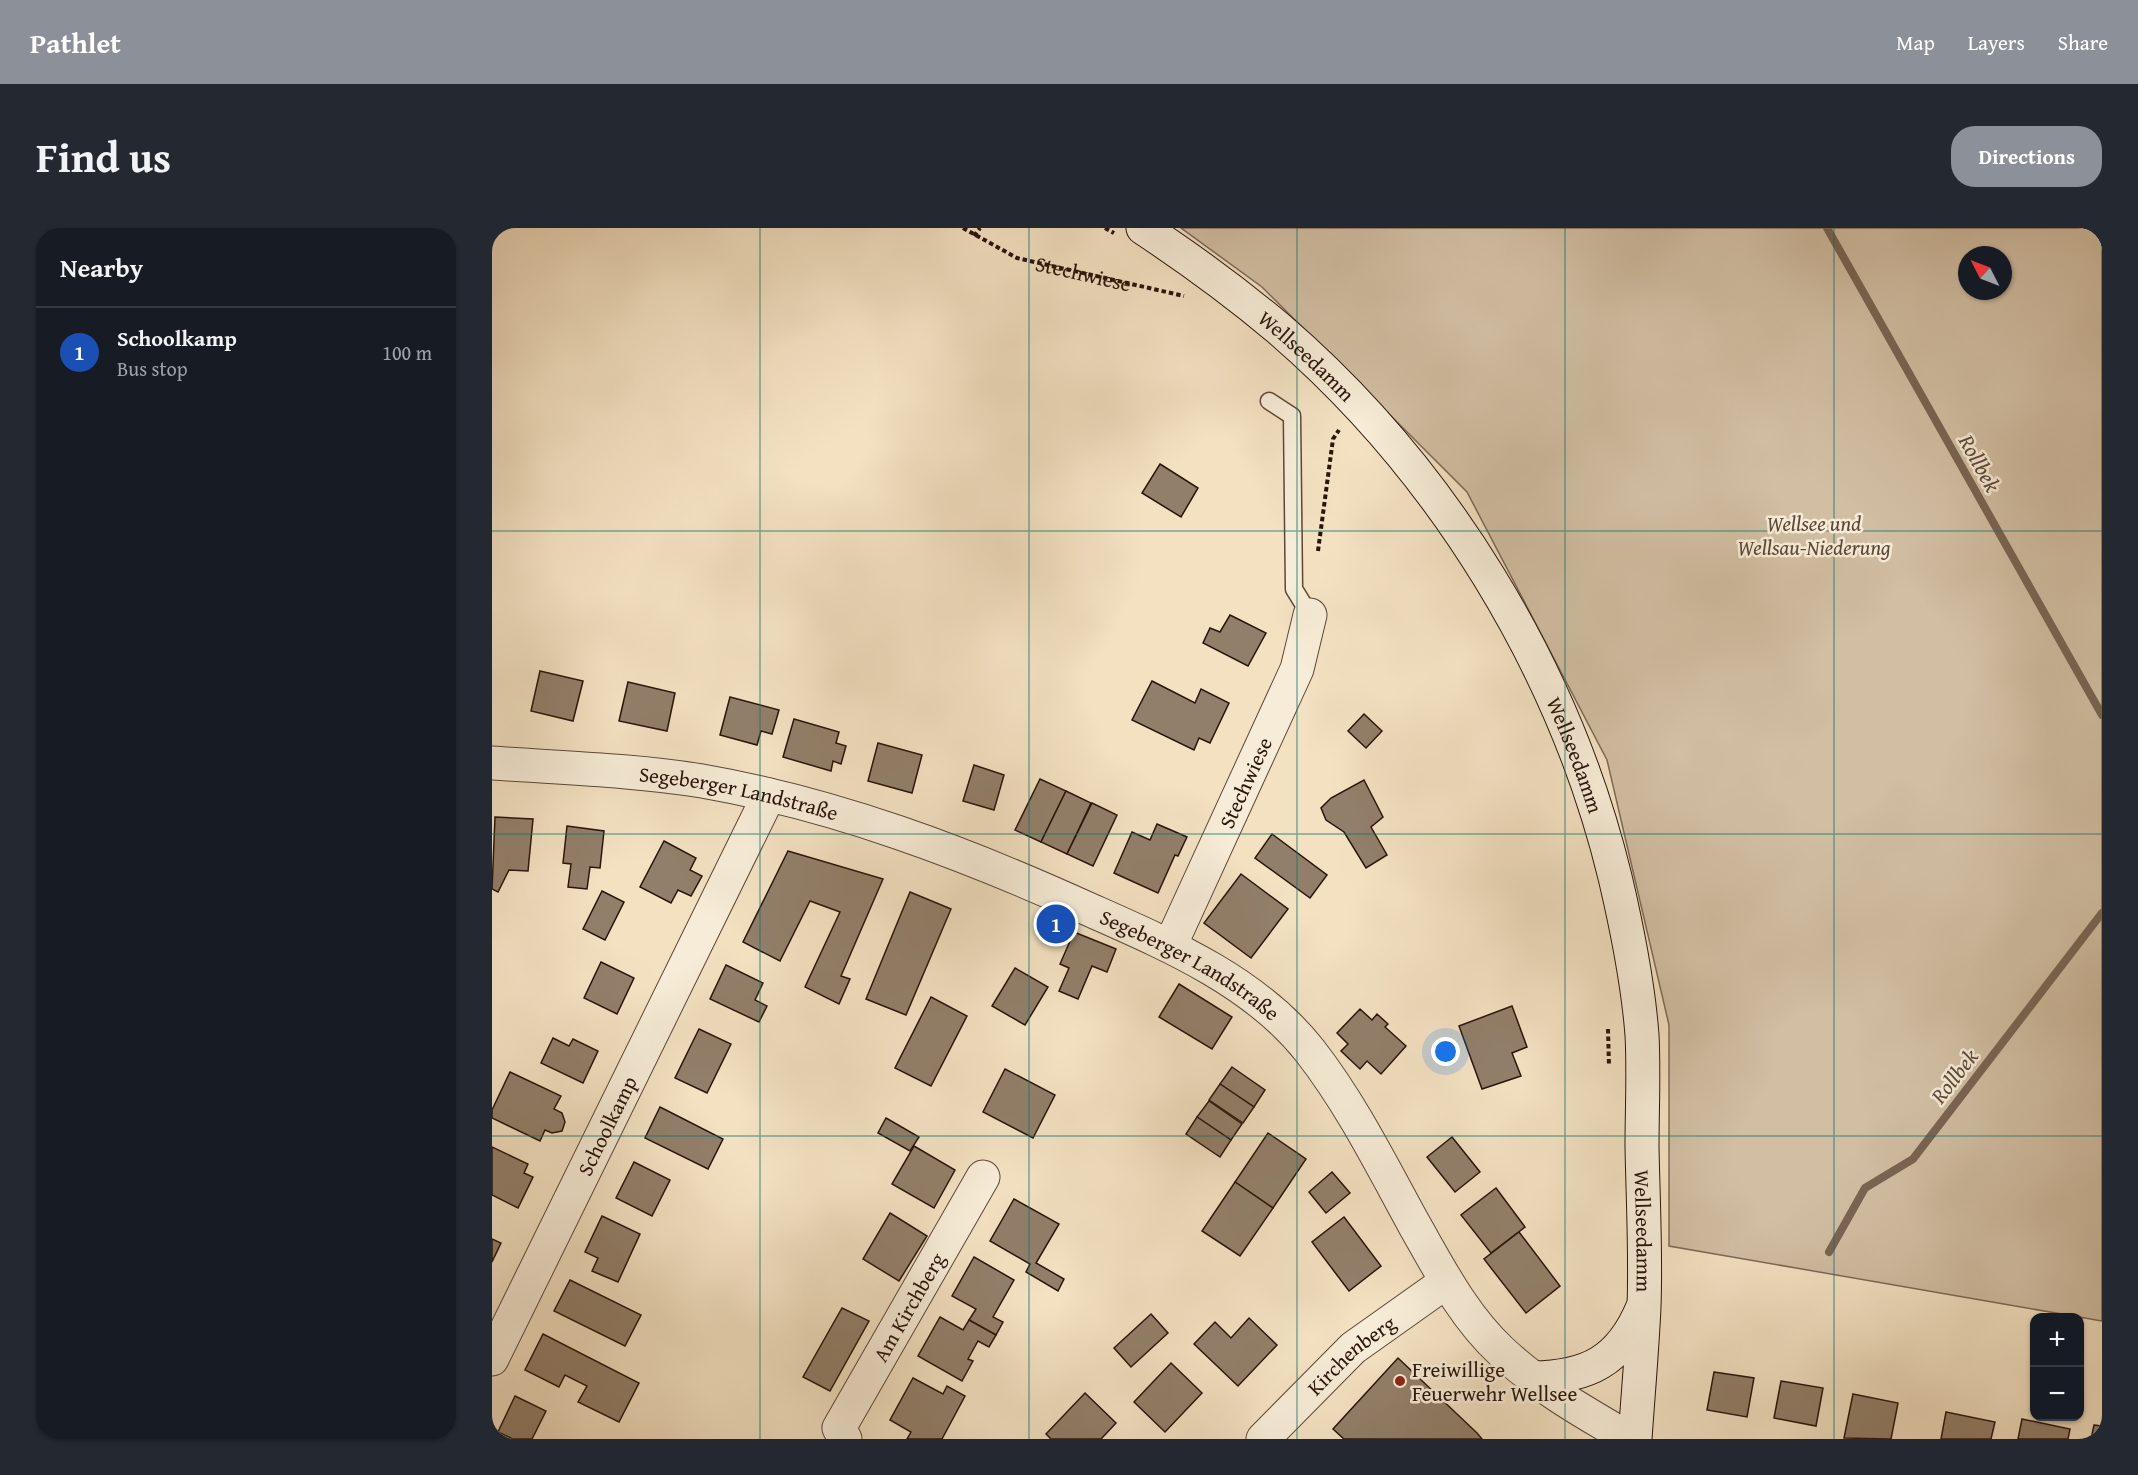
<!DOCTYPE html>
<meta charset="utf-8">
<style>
:root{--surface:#171b24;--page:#242831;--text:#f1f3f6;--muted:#9ea1a6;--line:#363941;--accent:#8c9099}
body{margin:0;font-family:"Gentium Book Plus",serif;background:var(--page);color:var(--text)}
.controls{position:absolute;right:18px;bottom:18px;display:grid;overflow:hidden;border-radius:12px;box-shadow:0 2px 4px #0004}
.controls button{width:54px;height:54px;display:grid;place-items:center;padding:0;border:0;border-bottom:2px solid var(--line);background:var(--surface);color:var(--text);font:30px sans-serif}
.compass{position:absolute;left:1466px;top:18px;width:54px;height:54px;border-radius:50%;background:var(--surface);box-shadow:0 2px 4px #0004;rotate:312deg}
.you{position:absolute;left:954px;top:824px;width:21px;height:21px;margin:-15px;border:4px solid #fff;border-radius:50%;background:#1a73e8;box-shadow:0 0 0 9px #1a73e833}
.badge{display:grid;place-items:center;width:39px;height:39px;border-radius:50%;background:var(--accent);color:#fff;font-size:20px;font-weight:700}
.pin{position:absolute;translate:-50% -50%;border:3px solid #fff;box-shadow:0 2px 6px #0006}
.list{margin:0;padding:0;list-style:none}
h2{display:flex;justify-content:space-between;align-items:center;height:78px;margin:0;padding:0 24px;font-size:26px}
h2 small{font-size:20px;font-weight:400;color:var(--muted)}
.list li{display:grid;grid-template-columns:39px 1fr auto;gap:18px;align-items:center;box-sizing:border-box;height:90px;padding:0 24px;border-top:2px solid var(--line)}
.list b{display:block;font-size:22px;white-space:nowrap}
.list p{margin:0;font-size:20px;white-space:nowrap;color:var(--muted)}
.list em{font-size:20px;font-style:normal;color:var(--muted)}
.map{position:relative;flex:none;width:1610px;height:1211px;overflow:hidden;border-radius:24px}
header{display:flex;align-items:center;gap:36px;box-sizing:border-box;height:84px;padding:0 30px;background:var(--accent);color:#fff}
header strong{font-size:28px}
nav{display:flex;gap:33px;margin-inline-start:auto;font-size:21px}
.intro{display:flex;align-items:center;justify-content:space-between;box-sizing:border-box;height:144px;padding:0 36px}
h1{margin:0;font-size:42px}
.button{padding:15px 27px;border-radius:24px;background:var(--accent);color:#fff;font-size:21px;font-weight:700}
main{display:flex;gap:36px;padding:0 36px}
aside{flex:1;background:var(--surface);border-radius:24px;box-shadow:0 2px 4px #0004}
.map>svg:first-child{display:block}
.green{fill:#d1bea3;stroke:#7d6956;stroke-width:1.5;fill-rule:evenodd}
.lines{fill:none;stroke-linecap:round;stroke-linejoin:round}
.stream{stroke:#796553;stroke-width:8}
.building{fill:#927f6a;stroke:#29140a;stroke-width:1.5}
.service-casing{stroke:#5c4738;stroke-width:19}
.minor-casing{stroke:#5c4738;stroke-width:35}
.secondary-casing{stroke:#29140a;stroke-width:35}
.path{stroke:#29140a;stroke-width:4;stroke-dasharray:4.5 3;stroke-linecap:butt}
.service{stroke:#f7ecd7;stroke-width:16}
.minor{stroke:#f7ecd7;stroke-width:33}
.secondary{stroke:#f7ecd7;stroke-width:33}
.grid{fill:none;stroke:#0f766e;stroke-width:1.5;stroke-opacity:0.55}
.poi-dot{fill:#8f2418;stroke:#f7ecd7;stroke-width:2}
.labels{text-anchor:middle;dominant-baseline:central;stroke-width:5;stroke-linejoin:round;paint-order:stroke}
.street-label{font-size:21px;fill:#29140a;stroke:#f7ecd7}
.park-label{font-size:21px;font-style:italic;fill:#5b4738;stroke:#f7ecd7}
.poi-label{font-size:21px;fill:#29140a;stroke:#f7ecd7;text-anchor:start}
.water-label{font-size:22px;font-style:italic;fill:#5e4a3a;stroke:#f7ecd7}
</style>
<header>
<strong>Pathlet</strong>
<nav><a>Map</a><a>Layers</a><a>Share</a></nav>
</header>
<div class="intro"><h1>Find us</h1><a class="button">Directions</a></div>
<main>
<aside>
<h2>Nearby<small></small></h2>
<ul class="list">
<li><span class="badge" style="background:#1a4fb4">1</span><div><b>Schoolkamp</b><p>Bus stop</p></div><em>100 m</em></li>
</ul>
</aside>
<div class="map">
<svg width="1610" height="1211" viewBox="0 0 1610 1211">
<rect width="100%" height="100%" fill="#f3e1c2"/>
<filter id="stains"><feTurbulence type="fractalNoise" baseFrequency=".00333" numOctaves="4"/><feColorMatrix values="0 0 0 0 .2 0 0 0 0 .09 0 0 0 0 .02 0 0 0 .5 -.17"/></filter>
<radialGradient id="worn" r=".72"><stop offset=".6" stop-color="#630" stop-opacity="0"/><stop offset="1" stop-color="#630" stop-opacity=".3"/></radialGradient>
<path class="green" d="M689,0H1610V1093L1177,1018V797L1115,532L975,264L770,59ZM1475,27H1511V63H1475Z"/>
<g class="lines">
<g class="stream">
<path d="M1335,0L1610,487"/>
<path d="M1337,1024L1373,960L1421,931L1610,685"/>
</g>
</g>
<g class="building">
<path d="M668,236L706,260L689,289L650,265Z"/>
<path d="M738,387L774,405L756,438L711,415L718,400L728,404Z"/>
<path d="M48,443L91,453L81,493L39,483Z"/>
<path d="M660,453L703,475L709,461L737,475L718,515L707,510L702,522L640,492Z"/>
<path d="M136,454L183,465L175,503L127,493Z"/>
<path d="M238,469L287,482L280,506L269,503L265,517L228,507Z"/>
<path d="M872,486L890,503L874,520L856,503Z"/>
<path d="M302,491L347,504L344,515L354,518L349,536L341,533L339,543L291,529Z"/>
<path d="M386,515L430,527L420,565L376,553Z"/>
<path d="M482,537L512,547L502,582L471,573Z"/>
<path d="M548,551L574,563L549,614L523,602Z"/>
<path d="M872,552L891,589L879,599L895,627L874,640L852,604L834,592L829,580L839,570Z"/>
<path d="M574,563L599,575L575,626L549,614Z"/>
<path d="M600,575L625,587L601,638L575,626Z"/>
<path d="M3,589L41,591L36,643L17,642L6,664L0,661Z"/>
<path d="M665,596L695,609L686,628L683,627L666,665L622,645L640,604L658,612Z"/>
<path d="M75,598L112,603L108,640L98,639L95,661L76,659L79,636L71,635Z"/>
<path d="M780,606L835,647L818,670L763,630Z"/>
<path d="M172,613L204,630L198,642L210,648L199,668L186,662L179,675L148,659Z"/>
<path d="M296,623L391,651L349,748L358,751L347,776L313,759L348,684L318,673L288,733L251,714Z"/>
<path d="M749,646L796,681L759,730L712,695Z"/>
<path d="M110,663L132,674L113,712L91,701Z"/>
<path d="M418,664L459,681L414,787L374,771Z"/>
<path d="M582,704L624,721L615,744L600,738L586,771L567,763L577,740L568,736Z"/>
<path d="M109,734L142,750L125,786L92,770Z"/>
<path d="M234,737L271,755L263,772L275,778L267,794L218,771Z"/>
<path d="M523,740L556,759L533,797L500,778Z"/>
<path d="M687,756L740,789L720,821L667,789Z"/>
<path d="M439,769L475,788L439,858L403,840Z"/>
<path d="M1020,778L1035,819L1020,825L1029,848L990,861L967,798Z"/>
<path d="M868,781L880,792L885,786L896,796L893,799L914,818L889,846L875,833L868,841L849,823L856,816L845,805Z"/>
<path d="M207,801L239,816L215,865L183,850Z"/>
<path d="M61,810L77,818L81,811L106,823L91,855L49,835Z"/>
<path d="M740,839L773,862L762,879L728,856Z"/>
<path d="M513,841L563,867L541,910L491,884Z"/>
<path d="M18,844L69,868L62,881L70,885L73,894L70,903L60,905L53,902L48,913L0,890V882Z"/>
<path d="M728,856L762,879L751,895L717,872Z"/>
<path d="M717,873L750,896L739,912L705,889Z"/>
<path d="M168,879L231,911L216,941L153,910Z"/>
<path d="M705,889L739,912L728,929L694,906Z"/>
<path d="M394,890L427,909L418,923L386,905Z"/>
<path d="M776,905L814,931L781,980L743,954Z"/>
<path d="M960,909L988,944L963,964L935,929Z"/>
<path d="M422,918L463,942L442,980L400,956Z"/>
<path d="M0,919L36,936L32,945L41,949L26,980L0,967Z"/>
<path d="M142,934L178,952L160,988L124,970Z"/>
<path d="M840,944L858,965L834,985L817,964Z"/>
<path d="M743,954L781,980L748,1028L710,1003Z"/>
<path d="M1004,960L1033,999L999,1025L969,987Z"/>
<path d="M522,971L567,996L544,1035L572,1051L566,1063L534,1044L538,1036L498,1013Z"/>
<path d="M398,985L435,1008L407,1053L371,1031Z"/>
<path d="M110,988L148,1006L126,1054L100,1043L106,1030L93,1024Z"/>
<path d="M852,989L889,1038L857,1063L820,1014Z"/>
<path d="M1027,1004L1068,1058L1034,1085L992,1031Z"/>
<path d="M0,1011L9,1015L0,1034Z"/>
<path d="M482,1029L522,1052L501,1089L511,1094L504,1107L477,1092L484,1081L460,1068Z"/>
<path d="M78,1052L149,1087L133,1118L62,1083Z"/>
<path d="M350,1080L377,1093L338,1163L311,1149Z"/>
<path d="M659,1086L676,1105L639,1139L622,1120Z"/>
<path d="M448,1089L471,1102L477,1092L504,1107L497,1119L486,1113L476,1131L481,1133L470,1153L426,1128Z"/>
<path d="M757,1090L785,1117L746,1158L702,1116L723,1094L739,1110Z"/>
<path d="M51,1106L147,1155L127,1194L86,1174L95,1158L73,1147L67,1159L33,1142Z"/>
<path d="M906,1130L985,1205L990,1211H852L841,1201Z"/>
<path d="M679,1135L710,1165L673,1204L642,1174Z"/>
<path d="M1222,1144L1262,1150L1255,1189L1215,1182Z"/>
<path d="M421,1150L451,1166L455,1158L473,1168L450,1211H415L419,1204L398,1192Z"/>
<path d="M1289,1153L1331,1160L1324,1198L1282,1190Z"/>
<path d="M593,1165L624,1195L609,1211H559L554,1206Z"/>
<path d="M1361,1166L1406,1175L1399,1211L1352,1210Z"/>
<path d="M23,1168L54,1183L40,1211H21L6,1204Z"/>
<path d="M1454,1184L1503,1194L1499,1211H1449Z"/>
<path d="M1530,1191L1578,1201L1576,1211H1526Z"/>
<path d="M1602,1197L1610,1198V1211H1599Z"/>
</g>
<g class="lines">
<g class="service-casing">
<path id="service" d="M777,173L800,188L802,361L818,387"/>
</g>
<g class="minor-casing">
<g id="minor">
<path id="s2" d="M0,535C70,540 141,542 210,553C343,576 473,625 596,681C675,716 763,753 818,823C860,877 890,938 923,998C948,1042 972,1089 1010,1124C1049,1160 1093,1185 1138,1211"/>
<path id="s3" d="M678,718L805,441L818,387"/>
<path id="s4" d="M0,1131L277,567"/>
<path id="s5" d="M353,1211L347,1200L491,949"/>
<path id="s6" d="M771,1211L861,1120L954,1054"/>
</g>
</g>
<g class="secondary-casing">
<g id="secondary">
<path id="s7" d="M651,0C698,31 743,64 786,100C950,241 1072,439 1123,649C1135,700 1146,754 1150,807C1152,844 1150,882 1150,919C1151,972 1154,1026 1152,1079C1150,1123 1146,1167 1143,1211"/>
<path d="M1041,1150C1096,1149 1128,1133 1150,1081"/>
</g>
</g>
<g class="path">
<path id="s1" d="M471,0L525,30L692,68"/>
<path d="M613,0L622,5"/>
<path d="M482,8L488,0"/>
<path d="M826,323L841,211L847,202"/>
<path d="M1116,801L1117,838"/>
</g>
<use href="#service" class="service"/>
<use href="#minor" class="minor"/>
<use href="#secondary" class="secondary"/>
</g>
<path class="grid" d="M268,0V1211M537,0V1211M805,0V1211M1073,0V1211M1342,0V1211M0,303H1610M0,606H1610M0,908H1610"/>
<circle class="poi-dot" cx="908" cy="1153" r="6"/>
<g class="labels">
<g class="street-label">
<text stroke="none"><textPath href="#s1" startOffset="130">Stechwiese</textPath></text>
<text stroke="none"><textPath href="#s7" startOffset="208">Wellseedamm</textPath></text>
<text stroke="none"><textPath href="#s7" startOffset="694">Wellseedamm</textPath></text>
<text stroke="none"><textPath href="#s3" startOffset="180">Stechwiese</textPath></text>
<text stroke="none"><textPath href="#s2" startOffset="249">Segeberger Landstraße</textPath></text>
<text stroke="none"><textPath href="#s2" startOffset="735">Segeberger Landstraße</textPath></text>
<text stroke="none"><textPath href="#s4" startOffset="260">Schoolkamp</textPath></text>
<text stroke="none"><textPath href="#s7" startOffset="1179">Wellseedamm</textPath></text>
<text stroke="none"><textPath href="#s5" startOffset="152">Am Kirchberg</textPath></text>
<text stroke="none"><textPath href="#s6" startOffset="122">Kirchenberg</textPath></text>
</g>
<g class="park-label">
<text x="1322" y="295">Wellsee und<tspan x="1322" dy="24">Wellsau-Niederung</tspan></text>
</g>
<g class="poi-label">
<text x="920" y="1141">Freiwillige<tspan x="920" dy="24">Feuerwehr Wellsee</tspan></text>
</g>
<g class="water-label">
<text transform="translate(1488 235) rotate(61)">Rollbek</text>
<text transform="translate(1462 848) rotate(-52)">Rollbek</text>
</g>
</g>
<rect width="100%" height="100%" filter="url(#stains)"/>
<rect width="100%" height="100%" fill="url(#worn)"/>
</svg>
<div class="controls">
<button>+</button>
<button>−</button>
</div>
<svg class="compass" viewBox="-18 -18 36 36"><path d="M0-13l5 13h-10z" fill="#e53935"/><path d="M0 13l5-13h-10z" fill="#9ea1a6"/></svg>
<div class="you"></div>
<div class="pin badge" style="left:564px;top:696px;background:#1a4fb4">1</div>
</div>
</main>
